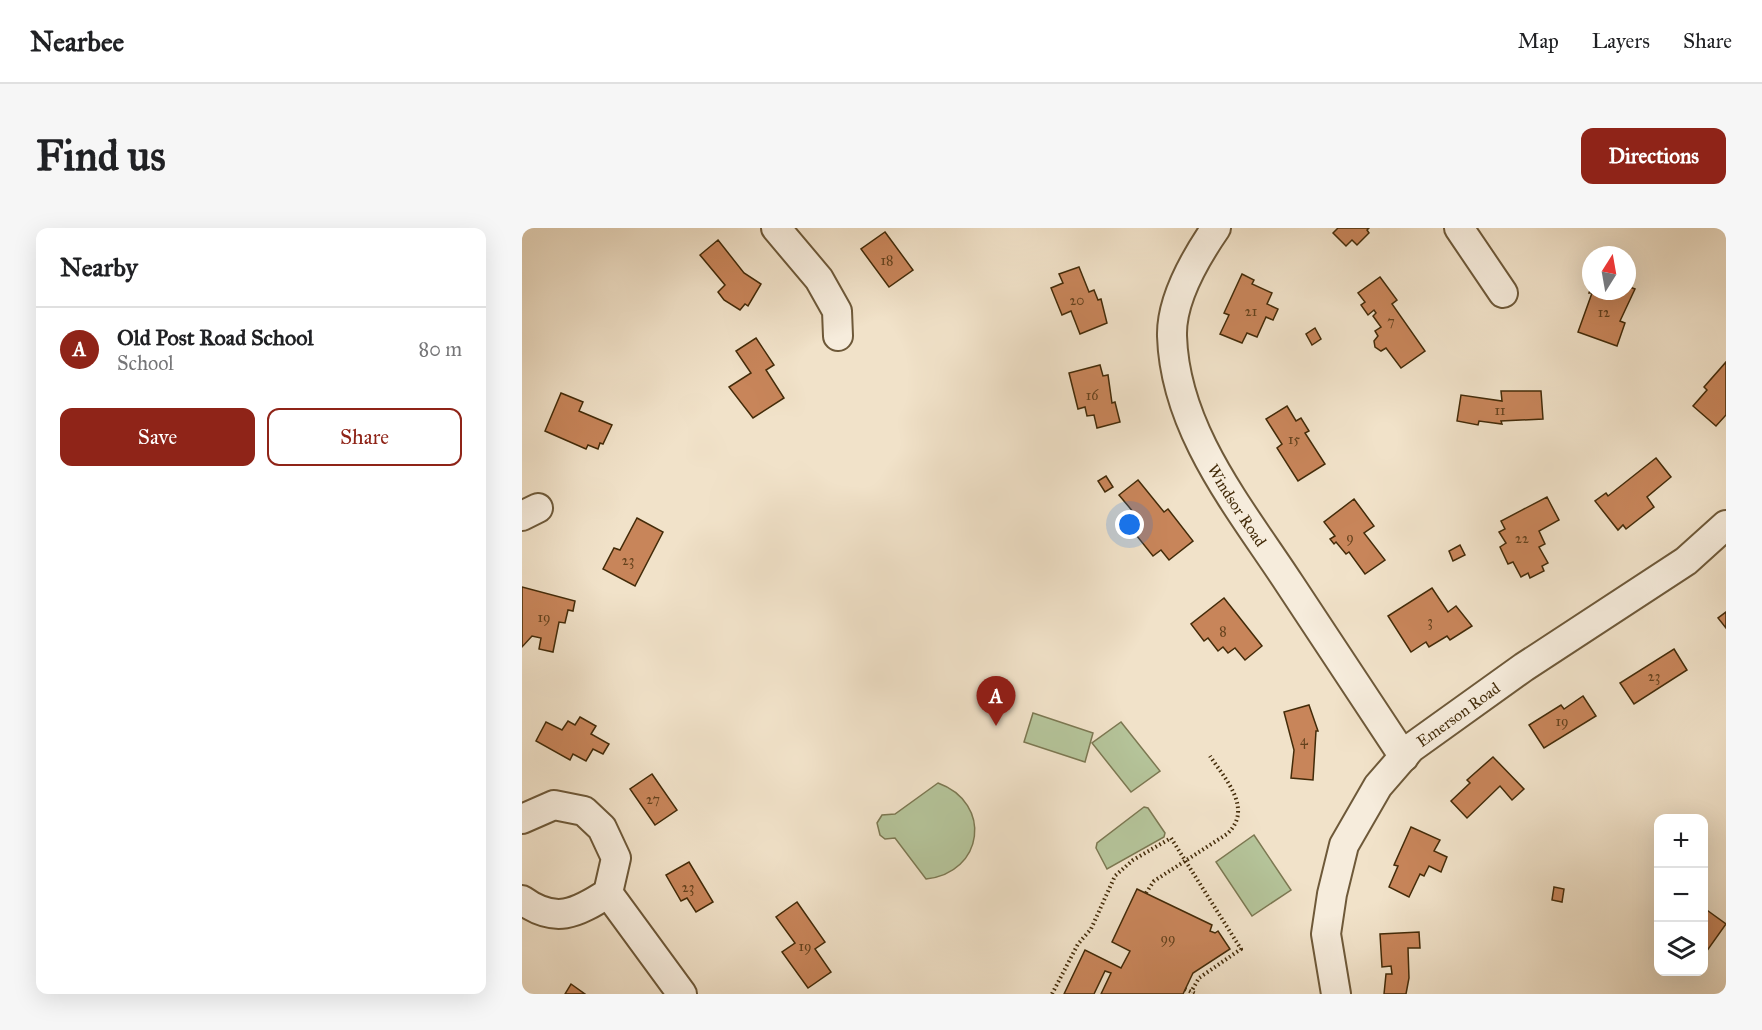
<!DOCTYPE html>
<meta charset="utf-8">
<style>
:root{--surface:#fff;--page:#f6f6f6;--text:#202124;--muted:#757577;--line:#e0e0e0;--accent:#8f2418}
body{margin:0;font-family:"IM FELL Great Primer",serif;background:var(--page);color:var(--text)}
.controls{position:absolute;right:18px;bottom:18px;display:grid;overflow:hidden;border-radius:12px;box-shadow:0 6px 24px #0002}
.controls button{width:54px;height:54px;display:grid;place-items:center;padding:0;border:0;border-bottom:2px solid var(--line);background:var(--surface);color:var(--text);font:30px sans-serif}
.compass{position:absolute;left:1060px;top:18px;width:54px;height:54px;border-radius:50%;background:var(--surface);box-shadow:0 6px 24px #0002;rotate:11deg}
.you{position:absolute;left:608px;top:297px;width:21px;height:21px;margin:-15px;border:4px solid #fff;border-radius:50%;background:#1a73e8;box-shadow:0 0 0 9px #1a73e833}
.badge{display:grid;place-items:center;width:39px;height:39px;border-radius:50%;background:var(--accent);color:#fff;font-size:20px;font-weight:700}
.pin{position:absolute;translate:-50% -50px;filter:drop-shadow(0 2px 3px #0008)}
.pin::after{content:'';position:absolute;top:32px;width:21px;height:18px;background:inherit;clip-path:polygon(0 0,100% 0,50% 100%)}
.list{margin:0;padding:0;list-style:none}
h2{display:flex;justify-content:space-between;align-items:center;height:78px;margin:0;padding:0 24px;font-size:26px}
h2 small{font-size:20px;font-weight:400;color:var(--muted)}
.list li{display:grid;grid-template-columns:39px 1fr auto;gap:18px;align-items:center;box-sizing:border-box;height:84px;padding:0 24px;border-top:2px solid var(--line)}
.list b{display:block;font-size:22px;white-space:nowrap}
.list p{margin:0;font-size:20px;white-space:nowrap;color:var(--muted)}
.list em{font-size:20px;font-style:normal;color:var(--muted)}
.actions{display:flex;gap:12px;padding:18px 24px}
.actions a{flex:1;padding:14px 0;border:2px solid var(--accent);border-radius:12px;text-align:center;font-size:21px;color:var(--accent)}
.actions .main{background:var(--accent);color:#fff}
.icon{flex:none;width:33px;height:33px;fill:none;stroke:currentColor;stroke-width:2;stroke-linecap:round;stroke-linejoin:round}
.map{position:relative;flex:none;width:1204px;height:766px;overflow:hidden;border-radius:12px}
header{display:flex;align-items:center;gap:36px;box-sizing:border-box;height:84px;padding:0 30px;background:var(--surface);border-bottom:2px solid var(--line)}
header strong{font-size:28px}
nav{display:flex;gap:33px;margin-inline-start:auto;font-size:21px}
.intro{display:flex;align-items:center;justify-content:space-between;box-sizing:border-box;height:144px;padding:0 36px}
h1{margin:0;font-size:42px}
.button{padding:15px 27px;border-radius:12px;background:var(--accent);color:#fff;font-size:21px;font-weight:700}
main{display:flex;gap:36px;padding:0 36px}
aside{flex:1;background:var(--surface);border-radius:12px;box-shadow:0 6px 24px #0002}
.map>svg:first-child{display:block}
.green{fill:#b5c49a;stroke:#7c7852;stroke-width:1.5}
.building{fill:#c8855a;stroke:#432b09;stroke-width:1.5}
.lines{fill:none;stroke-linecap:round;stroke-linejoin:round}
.minor-casing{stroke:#6e5939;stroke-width:32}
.path{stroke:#432b09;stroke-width:4;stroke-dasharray:1.5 3;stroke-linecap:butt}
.minor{stroke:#f6ecdc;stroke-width:28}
.labels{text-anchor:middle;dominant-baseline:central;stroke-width:5;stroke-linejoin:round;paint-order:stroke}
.number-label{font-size:14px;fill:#64421d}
.street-label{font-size:16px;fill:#432b09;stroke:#f6ecdc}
</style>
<header>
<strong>Nearbee</strong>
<nav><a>Map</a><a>Layers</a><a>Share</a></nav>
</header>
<div class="intro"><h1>Find us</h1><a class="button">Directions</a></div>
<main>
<aside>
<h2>Nearby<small></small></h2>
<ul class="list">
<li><span class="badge">A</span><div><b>Old Post Road School</b><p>School</p></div><em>80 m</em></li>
</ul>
<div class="actions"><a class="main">Save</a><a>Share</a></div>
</aside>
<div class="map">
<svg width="1204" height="766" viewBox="0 0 1204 766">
<rect width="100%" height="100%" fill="#f1e2c9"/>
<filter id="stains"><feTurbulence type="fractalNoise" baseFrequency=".00333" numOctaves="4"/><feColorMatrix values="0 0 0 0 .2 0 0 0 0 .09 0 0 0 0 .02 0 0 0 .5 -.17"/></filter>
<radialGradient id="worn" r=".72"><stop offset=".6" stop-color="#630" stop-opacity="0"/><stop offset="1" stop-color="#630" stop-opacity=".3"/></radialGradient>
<g class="green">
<path d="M511,485L571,505L563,534L502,514Z"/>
<path d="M599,494L638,543L609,564L570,515Z"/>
<path d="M416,555C471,575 462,645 404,651L373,610L363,611L358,607L355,595L360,587L373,586Z"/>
<path d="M622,579L626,580L643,605L642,609L585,641L574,620L575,615Z"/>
<path d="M732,607L769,662L730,688L694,634Z"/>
</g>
<g class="building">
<path d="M816,0H847L845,2L847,5L835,17L830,12L824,18L811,5Z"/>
<path d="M363,4L391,42L367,59L339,21Z"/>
<path d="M196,12L222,45L239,56L226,78L223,76L218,82L202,72L196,64L203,57L178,27Z"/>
<path d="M557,39L567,64L572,62L576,72L579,71L585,95L558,106L549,83L540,87L529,60L541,55L537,46Z"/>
<path d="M720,46L732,52L730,56L750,65L745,76L756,81L751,92L744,89L735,109L725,105L720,115L698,106L707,87L702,85Z"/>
<path d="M858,49L875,72L870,76L903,123L879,140L864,120L859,123L853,119L852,113L856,108L853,103L859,99L851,88L854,85L852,82L846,87L839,77L843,74L836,65Z"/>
<path d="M1105,58L1113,61L1098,93L1103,95L1095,118L1056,104L1070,65H1067L1069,59V63H1105Z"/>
<path d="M793,100L799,111L790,117L784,106Z"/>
<path d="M234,110L252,137L244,142L262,170L231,190L207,159L229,145L214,123Z"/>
<path d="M1204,134V187L1194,198L1171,178L1185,162L1182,159Z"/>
<path d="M578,137L581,148L586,147L590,175L593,174L598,194L575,200L572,187L565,188L563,179L556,181L547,145Z"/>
<path d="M979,163H1019L1021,191L979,193L980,196L957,193L956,197L935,193L939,167L980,173Z"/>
<path d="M39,165L61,174L57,183L90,197L81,216L78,215L76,221L66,217L64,221L23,203Z"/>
<path d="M765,178L774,193L779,190L787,203L783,205L803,236L776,253L755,220L760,216L744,191Z"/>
<path d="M1134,230L1149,249L1125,269L1132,279L1104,301L1101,297L1096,302L1073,273L1084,265L1086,268Z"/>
<path d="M584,248L591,259L583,264L576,253Z"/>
<path d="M616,252L642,284L646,281L671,313L647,332L639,322L631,328L602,292L612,285L597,267Z"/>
<path d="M1025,269L1037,292L1017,303L1023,316L1017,319L1026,335L1020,338L1022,343L1008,350L1006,345L999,349L991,334L986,336L978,319L984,315L977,304L983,301L979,293Z"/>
<path d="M832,271L852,298L842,305L863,332L843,346L827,324L824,326L814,314L812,316L808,311L813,308L802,294Z"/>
<path d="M115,290L141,304L113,358L81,341L92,320L98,322Z"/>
<path d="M938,317L943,327L931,333L927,323Z"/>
<path d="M0,359L53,373L51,383L46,382L43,395L37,394L31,424L17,421L19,410L10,408L0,419Z"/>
<path d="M910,360L926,384L934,378L950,398L928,412L925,408L907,419L904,414L889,424L866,388Z"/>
<path d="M702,370L740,418L723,432L713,420L706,425L701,419L696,423L686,410L682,413L669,396Z"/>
<path d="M1204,384V400L1196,390Z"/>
<path d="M1152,421L1165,442L1112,476L1098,455Z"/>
<path d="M1061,468L1074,488L1022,520L1007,497L1039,477L1042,481Z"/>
<path d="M787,477L796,503H794L791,552L769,550L772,522L762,484Z"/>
<path d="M58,489L74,498L69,506L87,516L81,526L71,521L64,533L51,526L48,532L14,513L24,494L40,502L46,493L53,497Z"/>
<path d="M971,529L1002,561L990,572L978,558L945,590L929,573L948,555L945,552Z"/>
<path d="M130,546L155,582L133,597L108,561Z"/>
<path d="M889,599L918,612L912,623L925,629L919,644L907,638L902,648L898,646L887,669L867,659L876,638L872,637Z"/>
<path d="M167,634L191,674L174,684L165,670L159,673L144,647Z"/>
<path d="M1032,659L1042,661L1040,674L1030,672Z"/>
<path d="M615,661L690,697L688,703L693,705L696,703L708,721L671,745L661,766H579L589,745L583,743L572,766H542L563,722L599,740L608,723L590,714Z"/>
<path d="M275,674L303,714L293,721L309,744L286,760L260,724L273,715L254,689Z"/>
<path d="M1182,680L1204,696L1182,727Z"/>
<path d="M897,704L898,720H886L887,750L884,766H862L864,746H870L869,738L860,739L858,706Z"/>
<path d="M49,756L63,766H43Z"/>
</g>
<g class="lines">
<g class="minor-casing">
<g id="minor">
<path d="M254,0L297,51L315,83L316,108"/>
<path id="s1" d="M694,0C674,29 649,71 650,108C653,202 717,279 767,355C805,413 844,471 882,529"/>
<path d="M937,0L981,65"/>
<path d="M0,288L16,280"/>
<path d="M0,591L32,577L62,583L80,600L94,630L86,665C54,686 33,696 0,672"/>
<path d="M86,665L160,766"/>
<path id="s2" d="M814,766L804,706L810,666L822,617L856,558L889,520L1002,439L1164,333L1204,297"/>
</g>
</g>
<g class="path">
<path d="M624,665L632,653L705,606C732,581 703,551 688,528"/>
<path d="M663,761L674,766"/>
<path d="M530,766L556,716L569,701L593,648L611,632L649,610L719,721L677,750L669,764"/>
</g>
<use href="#minor" class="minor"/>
</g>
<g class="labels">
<g class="number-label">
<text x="365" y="32">18</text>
<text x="555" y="72">20</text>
<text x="729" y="83">21</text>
<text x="1082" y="84">12</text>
<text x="869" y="93">7</text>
<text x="570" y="167">16</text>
<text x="978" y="182">11</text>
<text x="772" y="211">15</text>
<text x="828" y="309">9</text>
<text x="1000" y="310">22</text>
<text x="106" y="332">23</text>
<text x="22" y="389">19</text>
<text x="908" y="393">3</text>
<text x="701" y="403">8</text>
<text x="1132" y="448">23</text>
<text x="1040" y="493">19</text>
<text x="782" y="512">4</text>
<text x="131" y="571">27</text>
<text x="166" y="659">23</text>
<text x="646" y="710">99</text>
<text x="283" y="718">19</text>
</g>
<g class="street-label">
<text stroke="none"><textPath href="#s1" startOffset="302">Windsor Road</textPath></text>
<text stroke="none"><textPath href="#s2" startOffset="328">Emerson Road</textPath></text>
</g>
</g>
<rect width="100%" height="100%" filter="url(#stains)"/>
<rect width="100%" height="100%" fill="url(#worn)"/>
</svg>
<div class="controls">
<button>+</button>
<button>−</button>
<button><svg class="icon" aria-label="layers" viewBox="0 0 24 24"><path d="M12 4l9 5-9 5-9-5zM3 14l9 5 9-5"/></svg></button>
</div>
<svg class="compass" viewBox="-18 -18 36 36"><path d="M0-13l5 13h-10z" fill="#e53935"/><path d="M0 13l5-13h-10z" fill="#757577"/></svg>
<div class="you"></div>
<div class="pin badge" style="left:474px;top:498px">A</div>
</div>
</main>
